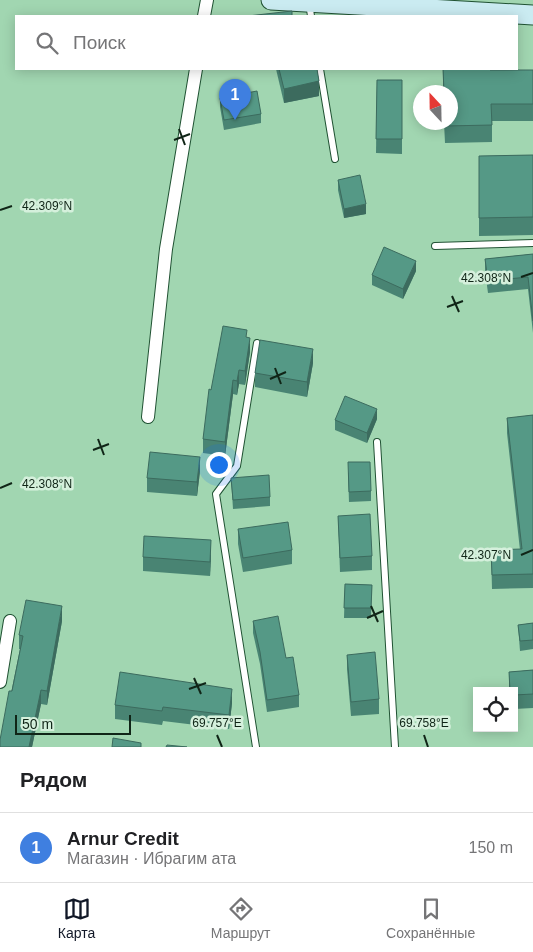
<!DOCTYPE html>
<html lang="ru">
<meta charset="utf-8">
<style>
:root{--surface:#fff;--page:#f6f6f6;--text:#202124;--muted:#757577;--line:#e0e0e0;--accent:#111827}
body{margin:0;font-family:Helvetica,sans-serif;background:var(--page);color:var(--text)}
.controls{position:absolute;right:15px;bottom:15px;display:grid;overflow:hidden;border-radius:0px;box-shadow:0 2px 12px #0003}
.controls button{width:45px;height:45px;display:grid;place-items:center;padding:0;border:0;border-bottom:1px solid var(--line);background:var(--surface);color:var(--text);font:25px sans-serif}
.compass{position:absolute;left:413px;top:85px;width:45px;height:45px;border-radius:50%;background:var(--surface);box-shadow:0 2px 12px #0003;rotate:338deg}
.scale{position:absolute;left:15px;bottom:12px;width:116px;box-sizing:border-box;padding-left:5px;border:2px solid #102517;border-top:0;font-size:14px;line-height:18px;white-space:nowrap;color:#102517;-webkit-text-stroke:4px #d5f0dc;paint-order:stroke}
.you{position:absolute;left:218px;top:464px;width:18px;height:18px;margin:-12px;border:4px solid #fff;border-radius:50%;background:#1a73e8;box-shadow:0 0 0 8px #1a73e833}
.badge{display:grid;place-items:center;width:32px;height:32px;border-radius:50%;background:var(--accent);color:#fff;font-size:16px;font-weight:700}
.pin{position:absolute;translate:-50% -41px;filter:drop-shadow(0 1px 2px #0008)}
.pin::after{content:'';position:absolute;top:26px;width:18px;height:15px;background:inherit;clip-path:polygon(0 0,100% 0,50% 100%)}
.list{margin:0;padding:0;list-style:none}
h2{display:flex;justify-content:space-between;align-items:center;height:65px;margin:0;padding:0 20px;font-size:21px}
h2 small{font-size:16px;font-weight:400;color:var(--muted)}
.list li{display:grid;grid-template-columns:32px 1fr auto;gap:15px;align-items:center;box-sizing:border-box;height:70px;padding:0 20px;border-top:1px solid var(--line)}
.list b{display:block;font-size:19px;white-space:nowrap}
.list p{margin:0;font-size:16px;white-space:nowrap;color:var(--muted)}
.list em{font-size:16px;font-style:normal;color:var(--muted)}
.icon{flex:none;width:28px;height:28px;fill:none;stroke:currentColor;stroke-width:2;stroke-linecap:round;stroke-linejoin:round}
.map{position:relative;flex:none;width:533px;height:747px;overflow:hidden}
.search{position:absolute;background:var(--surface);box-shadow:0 2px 12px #0003;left:15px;right:15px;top:15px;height:55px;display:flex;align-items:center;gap:12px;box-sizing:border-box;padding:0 18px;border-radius:0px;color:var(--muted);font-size:19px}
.sheet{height:135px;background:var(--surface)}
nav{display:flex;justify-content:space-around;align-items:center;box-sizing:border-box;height:70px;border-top:1px solid var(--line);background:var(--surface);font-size:14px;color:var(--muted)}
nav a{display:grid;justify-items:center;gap:2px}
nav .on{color:var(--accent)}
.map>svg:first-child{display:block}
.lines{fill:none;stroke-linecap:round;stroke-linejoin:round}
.lane-casing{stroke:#205233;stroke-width:8}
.street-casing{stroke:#205233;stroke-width:14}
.secondary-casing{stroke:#205233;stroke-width:21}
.lane{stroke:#fff;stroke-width:6}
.street{stroke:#fff;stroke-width:12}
.secondary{stroke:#caebf1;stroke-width:19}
.wall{fill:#498473}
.shaded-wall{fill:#3c6b5e}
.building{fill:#559986;stroke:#3c6b5e}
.ticks{fill:none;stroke:#102517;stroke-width:2}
.ticks-label{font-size:12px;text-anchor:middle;fill:#102517;stroke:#d5f0dc;stroke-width:5;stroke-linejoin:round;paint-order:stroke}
</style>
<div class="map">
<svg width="533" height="747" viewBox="0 0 533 747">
<rect width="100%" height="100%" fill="#a1d6b1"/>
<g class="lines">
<g class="lane-casing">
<g id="lane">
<path d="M309,3L311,16"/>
<path d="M320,69L335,159"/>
<path d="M435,246L533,243"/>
<path d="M377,442L395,747"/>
<path d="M256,747L216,494L237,466L257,343"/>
</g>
</g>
<g class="street-casing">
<g id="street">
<path d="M204,16L207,0"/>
<path d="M148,417L166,249L196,69"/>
<path d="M0,682L10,621"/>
</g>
</g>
<g class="secondary-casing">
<path id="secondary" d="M271,0L533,15"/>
</g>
<use href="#lane" class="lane"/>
<use href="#street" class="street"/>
<use href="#secondary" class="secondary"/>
</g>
<g class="wall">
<path d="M276,69H317L319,96L284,103Z"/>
<path d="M443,69H490V70H533V121H492V142L445,143L444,122H450V92H443Z"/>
<path d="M377,80H402V154L376,153Z"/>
<path d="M220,98L261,114V123L224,130L220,107Z"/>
<path d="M533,155V235L479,236V156Z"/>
<path d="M338,180L366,214L344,218L338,190Z"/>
<path d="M533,254V333L528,289L488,293L485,271V259Z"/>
<path d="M416,271L403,299L372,285V275Z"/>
<path d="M247,337L250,352L245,385L239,384L237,395L233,394L225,456L203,453V439L211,390Z"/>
<path d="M313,363L307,397L255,387V373Z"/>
<path d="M533,415V588L492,589L491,550H520L507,433V418Z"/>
<path d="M377,419L367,443L335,430V420Z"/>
<path d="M200,471L197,496L147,492V478Z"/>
<path d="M348,472L371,491V501L349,502Z"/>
<path d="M231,478L270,497V506L233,509Z"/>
<path d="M338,516L372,556V570L340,572Z"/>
<path d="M238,529L292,550V564L243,572L238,544Z"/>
<path d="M211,555L210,576L143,571V557Z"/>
<path d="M345,584L372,585L371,618H344Z"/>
<path d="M62,621L47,705L41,704L32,747H0L20,649H19V635Z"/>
<path d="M253,621L299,695V707L267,712L260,664L253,633Z"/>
<path d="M533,623V649L520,651L518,625Z"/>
<path d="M347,655L379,699V714L351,716L347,669Z"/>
<path d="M533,670V708L514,709V691H509V672Z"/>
<path d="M232,703L229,729L163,721L162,725L115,719V705Z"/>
</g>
<g class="shaded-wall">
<path d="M319,81V96L284,103V89Z"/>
<path d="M366,204V214L344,218V209Z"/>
<path d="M416,261V271L403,299V289Z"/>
<path d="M250,338V352L245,385V371Z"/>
<path d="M313,349V363L307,397V382Z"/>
<path d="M239,370V384L237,395V381Z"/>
<path d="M233,380V394L225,456V442Z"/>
<path d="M377,409V419L367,443V433Z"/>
<path d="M200,457V471L197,496V482Z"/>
<path d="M211,540V555L210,576V562Z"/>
<path d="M62,606V621L47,705V691Z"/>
<path d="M232,689V703L229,729V715Z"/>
<path d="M41,690V704L32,747H29Z"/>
</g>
<g class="building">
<path d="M292,11V16H248Z"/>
<path d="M279,69H317L319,81L284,89Z"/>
<path d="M443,69H490V70H533V104H491L492,125L445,126V122H450V92H444Z"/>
<path d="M377,80H402V139H376Z"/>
<path d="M257,91L261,114L224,120L220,98Z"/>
<path d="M533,155V217L479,218V156Z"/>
<path d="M360,175L366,204L344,209L338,180Z"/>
<path d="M384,247L416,261L403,289L372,275Z"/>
<path d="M533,254V321L528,277L488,281L485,259Z"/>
<path d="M223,326L247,330L246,337L250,338L245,371L239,370L237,381L233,380L225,442L203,439L209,389L211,390Z"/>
<path d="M260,340L313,349L307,382L255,373Z"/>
<path d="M345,396L377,409L367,433L335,420Z"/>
<path d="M533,415V574L492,575L491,550L522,549L507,418Z"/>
<path d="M150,452L200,457L197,482L147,478Z"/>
<path d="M348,462H370L371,491L349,492Z"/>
<path d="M269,475L270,497L233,500L231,478Z"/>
<path d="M370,514L372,556L340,558L338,516Z"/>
<path d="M288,522L292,550L243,558L238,529Z"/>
<path d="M144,536L211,540L210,562L143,557Z"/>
<path d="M345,584L372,585L371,608H344Z"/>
<path d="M26,600L62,606L47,691L41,690L29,747H0V740L9,691H12L23,636L19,635Z"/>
<path d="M278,616L286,658L293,657L299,695L267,700L260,652L253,621Z"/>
<path d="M533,623V640L520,641L518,625Z"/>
<path d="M375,652L379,699L351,702L347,655Z"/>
<path d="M533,670V694L514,695V691H510L509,672Z"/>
<path d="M120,672L232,689L229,715L163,707L162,711L115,705Z"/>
<path d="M113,738L141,743V747H112Z"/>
<path d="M167,745L187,747H166Z"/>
</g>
<path class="ticks" d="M179,129L185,145M174,140L190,134M0,210L12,206M521,277L533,273M452,296L459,312M447,307L463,301M275,368L281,384M270,379L286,372M98,439L104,455M93,450L109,444M0,488L12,483M521,555L533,550M371,606L378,622M367,618L383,611M194,678L201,694M189,689L206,683M217,735L222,747M424,735L428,747"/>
<g class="ticks-label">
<text x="47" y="210">42.309°N</text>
<text x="486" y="282">42.308°N</text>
<text x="47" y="488">42.308°N</text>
<text x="486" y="559">42.307°N</text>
<text x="217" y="727">69.757°E</text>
<text x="424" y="727">69.758°E</text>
</g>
</svg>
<div class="controls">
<button><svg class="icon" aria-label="locate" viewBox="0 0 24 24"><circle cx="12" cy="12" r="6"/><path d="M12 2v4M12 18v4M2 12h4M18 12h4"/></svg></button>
</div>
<svg class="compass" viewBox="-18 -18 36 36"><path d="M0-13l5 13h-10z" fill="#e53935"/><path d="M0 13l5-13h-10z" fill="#757577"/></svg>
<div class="scale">50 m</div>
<div class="you"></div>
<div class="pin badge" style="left:235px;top:120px;background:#3f7fe0">1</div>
<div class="search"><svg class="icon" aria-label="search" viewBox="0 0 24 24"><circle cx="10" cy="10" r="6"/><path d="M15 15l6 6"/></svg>Поиск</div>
</div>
<section class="sheet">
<h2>Рядом<small></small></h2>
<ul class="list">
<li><span class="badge" style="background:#3f7fe0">1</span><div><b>Arnur Credit</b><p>Магазин · Ибрагим ата</p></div><em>150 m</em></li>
</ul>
</section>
<nav>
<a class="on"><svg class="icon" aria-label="map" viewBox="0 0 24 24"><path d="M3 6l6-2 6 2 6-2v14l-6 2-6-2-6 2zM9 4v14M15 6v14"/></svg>Карта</a>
<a><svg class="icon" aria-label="directions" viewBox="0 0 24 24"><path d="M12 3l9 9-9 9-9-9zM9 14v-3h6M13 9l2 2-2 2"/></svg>Маршрут</a>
<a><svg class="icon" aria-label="saved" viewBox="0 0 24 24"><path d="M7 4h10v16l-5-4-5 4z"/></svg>Сохранённые</a>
</nav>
